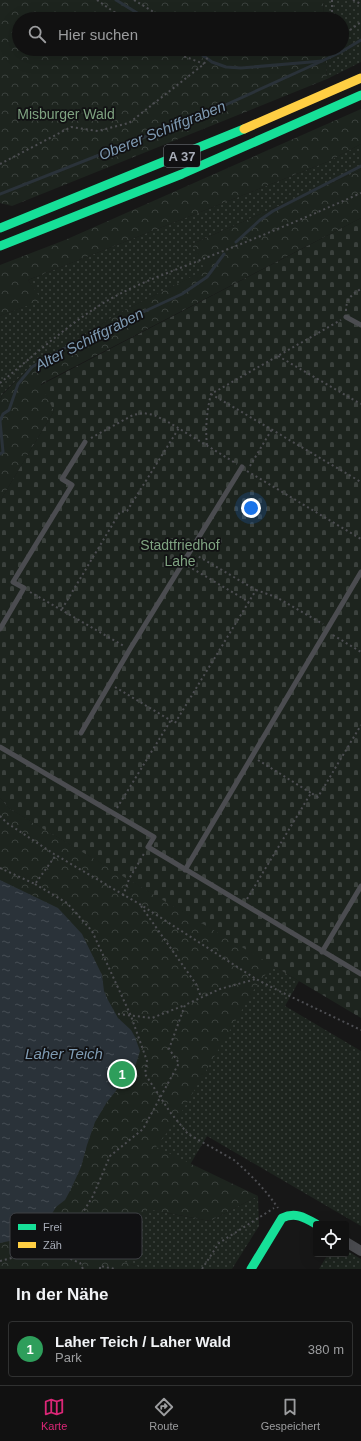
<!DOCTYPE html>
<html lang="de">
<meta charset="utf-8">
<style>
:root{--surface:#111;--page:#1e1f1f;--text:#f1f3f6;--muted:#9c9d9f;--line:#303131;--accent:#db2777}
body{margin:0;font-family:Helvetica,sans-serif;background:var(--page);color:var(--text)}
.controls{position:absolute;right:12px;bottom:12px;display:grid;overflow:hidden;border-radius:4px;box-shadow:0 4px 16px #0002}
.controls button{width:36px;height:36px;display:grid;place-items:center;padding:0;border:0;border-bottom:1px solid var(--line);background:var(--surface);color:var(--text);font:20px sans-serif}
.you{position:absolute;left:251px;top:508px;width:14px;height:14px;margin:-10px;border:3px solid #fff;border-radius:50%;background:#1a73e8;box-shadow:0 0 0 6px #1a73e833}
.badge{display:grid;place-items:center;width:26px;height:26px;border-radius:50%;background:var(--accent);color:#fff;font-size:13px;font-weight:700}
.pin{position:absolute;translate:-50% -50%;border:2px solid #fff;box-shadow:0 1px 4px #0006}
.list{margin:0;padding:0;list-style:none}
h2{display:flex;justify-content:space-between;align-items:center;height:52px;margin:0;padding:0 16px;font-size:17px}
h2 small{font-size:13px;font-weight:400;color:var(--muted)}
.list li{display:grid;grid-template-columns:26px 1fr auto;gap:12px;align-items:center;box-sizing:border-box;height:56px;margin:0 8px 8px;padding:0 8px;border:1px solid var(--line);border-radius:4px}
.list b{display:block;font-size:15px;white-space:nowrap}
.list p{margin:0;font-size:13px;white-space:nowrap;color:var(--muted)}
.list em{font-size:13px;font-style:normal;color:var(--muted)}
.icon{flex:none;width:22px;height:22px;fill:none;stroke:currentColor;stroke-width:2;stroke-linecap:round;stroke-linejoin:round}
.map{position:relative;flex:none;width:361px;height:1269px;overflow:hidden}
.search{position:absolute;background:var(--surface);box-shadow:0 4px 16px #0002;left:12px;right:12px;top:12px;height:44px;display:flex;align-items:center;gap:10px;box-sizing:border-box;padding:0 14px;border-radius:22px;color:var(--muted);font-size:15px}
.sheet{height:116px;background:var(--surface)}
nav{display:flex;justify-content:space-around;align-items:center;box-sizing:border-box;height:56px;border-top:1px solid var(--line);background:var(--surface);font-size:11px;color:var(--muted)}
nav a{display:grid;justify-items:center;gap:2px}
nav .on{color:var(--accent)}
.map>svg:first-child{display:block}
.grass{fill:url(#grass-dots)}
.forest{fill:url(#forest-crowns)}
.cemetery{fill:url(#cemetery-stones)}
.water{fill:url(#water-ripples)}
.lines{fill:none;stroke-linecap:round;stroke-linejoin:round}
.stream{stroke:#2a3239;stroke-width:3}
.path{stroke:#4d4e52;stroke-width:2;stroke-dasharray:2 3;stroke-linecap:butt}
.lane{stroke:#4b4c50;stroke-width:5}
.street{stroke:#4b4c50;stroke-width:10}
.fast{stroke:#16e098;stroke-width:9}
.slow{stroke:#ffcf43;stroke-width:9}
.labels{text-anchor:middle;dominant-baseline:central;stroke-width:3.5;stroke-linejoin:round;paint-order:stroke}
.shield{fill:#111113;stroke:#7b7e86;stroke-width:1}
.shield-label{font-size:13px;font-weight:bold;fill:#a8adb8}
.park-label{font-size:14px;fill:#7fa381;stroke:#111113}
.water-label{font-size:15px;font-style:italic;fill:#7f9bb3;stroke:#111113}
.key{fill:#111113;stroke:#3e4045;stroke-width:1}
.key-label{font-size:11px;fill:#a8adb8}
</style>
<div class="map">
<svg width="361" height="1269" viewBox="0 0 361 1269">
<defs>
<pattern id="grass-dots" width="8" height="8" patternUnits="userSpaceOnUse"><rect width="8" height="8" fill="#1d241e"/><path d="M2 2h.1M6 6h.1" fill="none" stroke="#3b413d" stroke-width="1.8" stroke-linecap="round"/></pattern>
<pattern id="forest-crowns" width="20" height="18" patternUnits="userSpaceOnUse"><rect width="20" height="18" fill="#1d241e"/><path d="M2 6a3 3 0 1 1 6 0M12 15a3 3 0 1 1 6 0" fill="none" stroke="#3b413d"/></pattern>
<pattern id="cemetery-stones" width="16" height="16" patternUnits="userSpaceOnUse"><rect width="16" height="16" fill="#1d241e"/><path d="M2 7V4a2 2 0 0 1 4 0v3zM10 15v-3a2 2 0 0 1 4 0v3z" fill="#3b413d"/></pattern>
<pattern id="water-ripples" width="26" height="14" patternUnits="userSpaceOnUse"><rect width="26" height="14" fill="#2a3239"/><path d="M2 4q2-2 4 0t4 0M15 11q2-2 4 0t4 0" fill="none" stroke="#464d54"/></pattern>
</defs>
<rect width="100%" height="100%" fill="#171717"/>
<g class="grass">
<path d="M323,0H361V62L327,79L325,49H342V19H324Z"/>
<path d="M361,144V170L192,244L206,270L121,312L27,370L3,393L0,400V316L41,300L28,280L327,162Z"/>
<path d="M0,798L10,809L299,981L285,1006L361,1051V1226L207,1136L162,1212L210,1221L258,1196L259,1226L232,1269H144L130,1264L127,1269H0Z"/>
<path d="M346,1250L361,1259V1269H319L328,1254H346Z"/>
</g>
<g class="forest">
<path d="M0,0H323L324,19H19V49H325L327,79L12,206L0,203Z"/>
<path d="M361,109V144L327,162L28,280L42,300L0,316V265L65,240Z"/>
<path d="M361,170V218L41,384L54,411L0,501V400L3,394L27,370L121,312L205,270L192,244Z"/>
<path d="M0,798L10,809L273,965L255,988L178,1118L156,1147L258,1196L210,1221L147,1209L114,1258L144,1269H0V1243L14,1240L50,1217L56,1207L65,1200L72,1189L81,1167L87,1145L95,1122L107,1102L135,1067V1037L131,1030L118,1018L108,1000L104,991L102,975L82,934L58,908L0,880Z"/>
</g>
<path class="cemetery" d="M361,218V1018L10,809L0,798V501L54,411L41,385Z"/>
<path class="water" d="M0,880L58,908L82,934L102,975L104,991L108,1000L118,1018L131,1030L135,1037L140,1051L135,1067L107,1102L95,1122L87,1145L81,1167L71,1189L65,1200L56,1207L50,1217L42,1227L29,1237L0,1243Z"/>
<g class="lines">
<g class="stream">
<path d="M116,0L147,19"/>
<path d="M194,49L212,62L226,67L241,68L322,61L341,52L361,40"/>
<path d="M0,194L221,107L322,61"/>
<path d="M236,242L260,220L273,211L361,166"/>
<path d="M0,454L3,452L0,421L3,414L9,410L18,384L32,367L63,349L182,294L207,277L224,254"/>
</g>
<g class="path">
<path d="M97,0L124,19"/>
<path d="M134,0L165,19"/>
<path d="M332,0V19"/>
<path d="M353,0L361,4"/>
<path d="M342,36L361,22"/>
<path d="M171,49L181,55L204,64"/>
<path d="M249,49C269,52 288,52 309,49"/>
<path d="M0,164L71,127L98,131L129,123L204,64L212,49"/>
<path d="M346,311C346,299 352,294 361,289"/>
<path d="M278,356L361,404"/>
<path d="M0,383C32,357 63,329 97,307C131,285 171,272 208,257C259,237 310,216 361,193"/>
<path d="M211,394L361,482"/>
<path d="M91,438L133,415L143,413L154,415L170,423L237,464"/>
<path d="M207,445C205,428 207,410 211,394L341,320"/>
<path d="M250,466L272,429"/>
<path d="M247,471L361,539"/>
<path d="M188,566L249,602"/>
<path d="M256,590L276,597L323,624"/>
<path d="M30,592L124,646"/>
<path d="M62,609L120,512L127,511L179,428"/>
<path d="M333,635L361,652"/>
<path d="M115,687L175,723L256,590L196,555"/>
<path d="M258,760L311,793"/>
<path d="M117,808L171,720"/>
<path d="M0,816L7,823L54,854L141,905L256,979L279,991L361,1030"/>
<path d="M0,868L35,884L56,855"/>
<path d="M35,884L67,903L92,931L131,1016L147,1061L145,1074L170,1112L188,1134L234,1160C251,1175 265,1189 278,1208"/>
<path d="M123,896L129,879L145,852"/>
<path d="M247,899L311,793L318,797L361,725"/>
<path d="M141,906L196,984L201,997"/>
<path d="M118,1014L152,1018L185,1005"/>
<path d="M52,1251L80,1263L83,1269"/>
<path d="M23,1254L35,1241L36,1233"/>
<path d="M0,1261L23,1255L52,1251L71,1232L93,1196L110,1156L143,1129L179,1063L169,1049L185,1005L220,989L256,979"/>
<path d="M100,1269V1266L115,1269"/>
<path d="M202,1269L219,1243L274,1208"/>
</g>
<g class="lane">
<path d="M346,317L361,325"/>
<path d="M0,629L24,588L13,582L72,485L62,479L85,442"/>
<path d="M81,733L130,649L242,467"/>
<path d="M0,747L154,837L148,847L361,974"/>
<path d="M185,870L361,572"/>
<path d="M322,952L361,886"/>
</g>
<path class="street" d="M346,1242L361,1251"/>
<g class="fast">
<path d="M0,228L244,129"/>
<path d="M0,246L182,174L361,95"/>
<path d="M251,1269L282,1218C295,1212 304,1217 316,1224"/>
</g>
<path class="slow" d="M244,129L361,78"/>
</g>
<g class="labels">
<rect class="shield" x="164" y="145" width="36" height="22" rx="3"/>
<g class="shield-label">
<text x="182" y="156">A 37</text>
</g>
<g class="park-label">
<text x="66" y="114">Misburger Wald</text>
<text x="180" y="545">Stadtfriedhof<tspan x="180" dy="16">Lahe</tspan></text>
</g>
<g class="water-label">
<text transform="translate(162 130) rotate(-22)">Oberer Schiffgraben</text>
<text transform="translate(89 339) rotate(-27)">Alter Schiffgraben</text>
<text x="64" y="1053">Laher Teich</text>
</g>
</g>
<rect x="10" y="1213" width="132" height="46" rx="6" class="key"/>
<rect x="18" y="1224" width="18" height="6" fill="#16e098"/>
<rect x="18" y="1242" width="18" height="6" fill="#ffcf43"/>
<g class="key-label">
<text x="43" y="1231">Frei</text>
<text x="43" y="1249">Zäh</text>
</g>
</svg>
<div class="controls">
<button><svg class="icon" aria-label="locate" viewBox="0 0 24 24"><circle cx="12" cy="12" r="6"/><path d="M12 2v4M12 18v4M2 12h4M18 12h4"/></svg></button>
</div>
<div class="you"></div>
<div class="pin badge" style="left:122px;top:1074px;background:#2e9e5b">1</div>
<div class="search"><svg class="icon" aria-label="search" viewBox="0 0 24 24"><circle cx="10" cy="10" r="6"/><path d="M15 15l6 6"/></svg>Hier suchen</div>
</div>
<section class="sheet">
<h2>In der Nähe<small></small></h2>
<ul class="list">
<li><span class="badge" style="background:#2e9e5b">1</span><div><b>Laher Teich / Laher Wald</b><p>Park</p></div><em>380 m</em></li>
</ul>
</section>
<nav>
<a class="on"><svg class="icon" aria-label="map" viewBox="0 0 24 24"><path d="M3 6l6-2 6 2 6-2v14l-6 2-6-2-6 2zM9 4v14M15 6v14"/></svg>Karte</a>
<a><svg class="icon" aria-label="directions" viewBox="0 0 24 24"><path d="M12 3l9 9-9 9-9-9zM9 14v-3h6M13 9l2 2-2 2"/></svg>Route</a>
<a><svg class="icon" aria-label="saved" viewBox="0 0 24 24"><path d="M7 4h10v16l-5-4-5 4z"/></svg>Gespeichert</a>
</nav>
